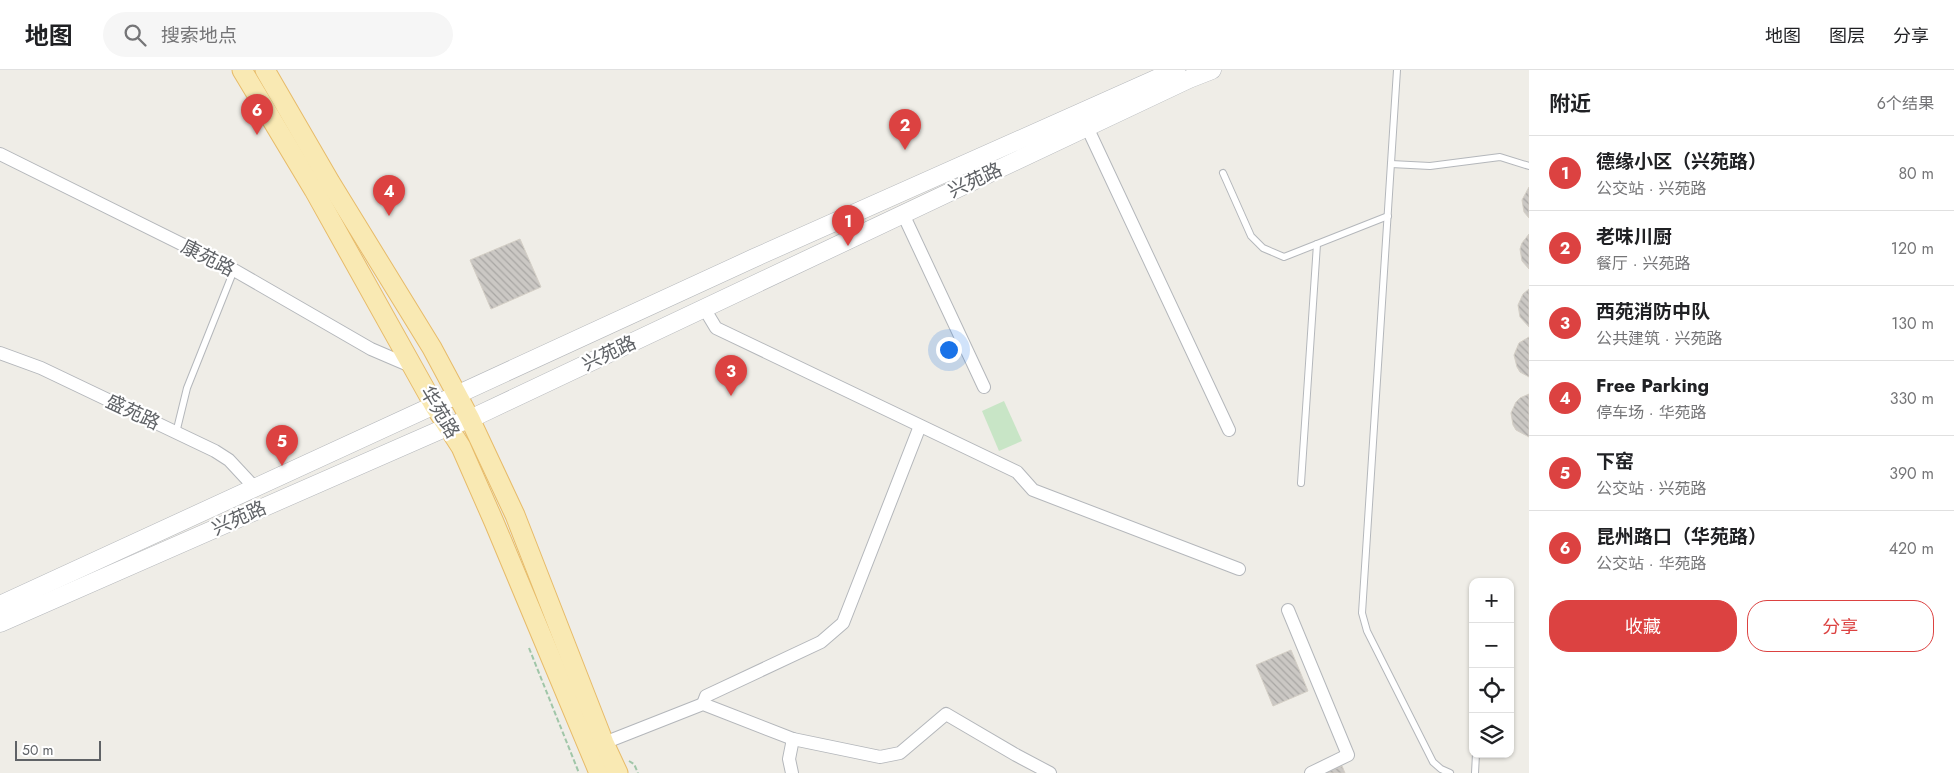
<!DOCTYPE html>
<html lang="zh">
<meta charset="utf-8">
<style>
:root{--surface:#fff;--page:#f6f6f6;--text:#202124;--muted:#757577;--line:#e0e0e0;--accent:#dc4241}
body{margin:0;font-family:Jost,"Noto Sans SC",sans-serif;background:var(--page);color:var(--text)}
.controls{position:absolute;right:15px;bottom:15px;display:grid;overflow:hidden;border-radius:10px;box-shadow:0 1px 4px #0004}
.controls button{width:45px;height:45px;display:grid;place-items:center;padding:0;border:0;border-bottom:1px solid var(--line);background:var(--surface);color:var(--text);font:25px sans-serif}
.scale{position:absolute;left:15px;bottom:12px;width:86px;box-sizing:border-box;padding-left:5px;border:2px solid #5f6266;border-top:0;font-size:14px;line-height:18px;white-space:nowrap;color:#5f6266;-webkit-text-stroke:4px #fff;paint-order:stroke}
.you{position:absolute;left:948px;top:279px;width:18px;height:18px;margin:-12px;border:4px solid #fff;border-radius:50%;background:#1a73e8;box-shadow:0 0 0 8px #1a73e833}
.badge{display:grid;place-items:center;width:32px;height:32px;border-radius:50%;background:var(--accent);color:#fff;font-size:16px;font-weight:700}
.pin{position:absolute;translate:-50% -41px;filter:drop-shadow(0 1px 2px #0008)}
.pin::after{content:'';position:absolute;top:26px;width:18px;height:15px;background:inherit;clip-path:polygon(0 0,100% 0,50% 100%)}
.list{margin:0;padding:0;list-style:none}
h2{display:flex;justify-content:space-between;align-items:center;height:65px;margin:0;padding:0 20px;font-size:21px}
h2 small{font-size:16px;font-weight:400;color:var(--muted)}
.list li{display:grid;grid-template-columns:32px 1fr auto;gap:15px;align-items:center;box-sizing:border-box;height:75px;padding:0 20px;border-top:1px solid var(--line)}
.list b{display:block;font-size:19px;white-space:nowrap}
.list p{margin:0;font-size:16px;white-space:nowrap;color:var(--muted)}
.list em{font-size:16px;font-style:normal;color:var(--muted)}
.actions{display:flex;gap:10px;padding:15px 20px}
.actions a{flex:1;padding:11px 0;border:1px solid var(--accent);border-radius:20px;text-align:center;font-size:18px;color:var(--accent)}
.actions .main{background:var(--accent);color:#fff}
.icon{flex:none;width:28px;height:28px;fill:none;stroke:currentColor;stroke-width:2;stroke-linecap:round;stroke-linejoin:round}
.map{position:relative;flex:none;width:1529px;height:703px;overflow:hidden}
header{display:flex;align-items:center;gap:30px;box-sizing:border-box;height:70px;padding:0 25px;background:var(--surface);border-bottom:1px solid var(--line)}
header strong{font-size:24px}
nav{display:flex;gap:28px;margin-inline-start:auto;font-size:18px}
.search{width:350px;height:45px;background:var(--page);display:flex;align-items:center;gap:12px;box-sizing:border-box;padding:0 18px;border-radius:28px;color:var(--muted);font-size:19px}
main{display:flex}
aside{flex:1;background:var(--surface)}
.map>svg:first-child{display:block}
.garden{fill:#c8e5c6}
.building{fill:url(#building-back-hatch);stroke:#d4cfc6}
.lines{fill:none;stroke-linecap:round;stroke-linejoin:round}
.lane-casing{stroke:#b4b7bb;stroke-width:8}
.street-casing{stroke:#b4b7bb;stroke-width:14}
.secondary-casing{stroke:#b3b6ba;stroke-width:19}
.primary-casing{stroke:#e7bb69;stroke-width:21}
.path{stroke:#a0c6a8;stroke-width:2;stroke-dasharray:5 2.5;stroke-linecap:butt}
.lane{stroke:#fff;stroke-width:6}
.street{stroke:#fff;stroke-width:12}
.secondary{stroke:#fff;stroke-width:18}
.primary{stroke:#f9e9b3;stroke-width:19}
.labels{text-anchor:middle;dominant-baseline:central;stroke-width:4.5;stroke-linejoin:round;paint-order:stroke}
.street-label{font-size:19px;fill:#5f6266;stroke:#fff}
</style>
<header>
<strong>地图</strong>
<div class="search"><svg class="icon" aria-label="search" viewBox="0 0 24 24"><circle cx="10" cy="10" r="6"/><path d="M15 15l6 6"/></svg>搜索地点</div>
<nav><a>地图</a><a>图层</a><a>分享</a></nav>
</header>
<main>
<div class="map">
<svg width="1529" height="703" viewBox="0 0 1529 703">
<defs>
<pattern id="building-back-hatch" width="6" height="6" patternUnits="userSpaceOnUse" patternTransform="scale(1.25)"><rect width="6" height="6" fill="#cbc8c4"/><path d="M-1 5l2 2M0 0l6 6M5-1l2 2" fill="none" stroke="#a8a6a3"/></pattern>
</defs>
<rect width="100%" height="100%" fill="#efede7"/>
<path class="garden" d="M1004,331L1022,371L999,381L982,341Z"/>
<g class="building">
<path d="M1529,117V148L1524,142L1522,130Z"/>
<path d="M1529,164V199L1522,191L1520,179L1522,173Z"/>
<path d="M520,169L541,217L491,239L470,190Z"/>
<path d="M1529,219V257L1520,247L1518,235L1523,224Z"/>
<path d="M1529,267V307L1520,302L1517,297L1514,285L1519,273Z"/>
<path d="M1529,324V367L1516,360L1513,355L1511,343L1516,332L1520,328Z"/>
<path d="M1291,580L1308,621L1273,636L1256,595Z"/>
<path d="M1342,696L1345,703H1325Z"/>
</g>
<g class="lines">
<g class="lane-casing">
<g id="lane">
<path d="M1397,0L1362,543L1367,561L1433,692L1441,699L1450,703"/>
<path d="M1391,94L1430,96L1500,87L1529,96"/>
<path d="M1223,103L1251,166L1263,178L1284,187L1388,146"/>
<path d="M176,363L187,318L234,200"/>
<path d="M1301,413L1317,174"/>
<path d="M1475,703L1476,684"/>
</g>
</g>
<g class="street-casing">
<g id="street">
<path d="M1087,57L1229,360"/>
<path d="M0,84L234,200L371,279L413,297"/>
<path d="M903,144L984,317"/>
<path d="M704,238L716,258L1017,402L1033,420L1239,499"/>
<path d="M0,283L41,298L215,381L229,390L255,418"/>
<path d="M1288,540L1348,685L1311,703"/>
<path d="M703,634L706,626L821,572L843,553L920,356"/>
<path d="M793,669L880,687L900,683L946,644L1016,685L1050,703"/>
<path d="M604,673L703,634L793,669L789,689L792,703"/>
</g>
</g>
<g class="secondary-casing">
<g id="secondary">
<path d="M0,535L754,188L1176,0"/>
<path d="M0,553L447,357L470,349L1189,9L1212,0"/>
</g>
</g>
<g class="primary-casing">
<g id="primary">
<path d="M242,0L314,120L434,335L461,377L494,452L599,703"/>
<path d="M265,0L330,112L432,278L470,349L515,445L604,673L618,703"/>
</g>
</g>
<g class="path">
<path d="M529,578L579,703"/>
<path d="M629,691L634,694L638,703"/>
</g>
<use href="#lane" class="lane"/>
<use href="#street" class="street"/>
<use href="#secondary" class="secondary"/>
<use href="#primary" class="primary"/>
</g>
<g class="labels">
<g class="street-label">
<text transform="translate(975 110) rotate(-25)">兴苑路</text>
<text transform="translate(208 188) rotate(27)">康苑路</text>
<text transform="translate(609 283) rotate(-25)">兴苑路</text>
<text transform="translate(133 342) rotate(25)">盛苑路</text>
<text transform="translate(440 342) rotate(59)">华苑路</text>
<text transform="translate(239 448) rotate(-24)">兴苑路</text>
</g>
</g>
</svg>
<div class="controls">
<button>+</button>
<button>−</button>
<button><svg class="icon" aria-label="locate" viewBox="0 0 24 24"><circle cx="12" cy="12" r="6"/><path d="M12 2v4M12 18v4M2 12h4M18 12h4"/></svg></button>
<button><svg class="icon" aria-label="layers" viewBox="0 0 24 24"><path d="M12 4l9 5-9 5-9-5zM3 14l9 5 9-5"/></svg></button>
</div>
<div class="scale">50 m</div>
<div class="you"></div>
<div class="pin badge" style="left:848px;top:176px">1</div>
<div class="pin badge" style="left:905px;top:80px">2</div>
<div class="pin badge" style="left:731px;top:326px">3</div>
<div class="pin badge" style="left:389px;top:146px">4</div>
<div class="pin badge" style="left:282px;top:396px">5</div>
<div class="pin badge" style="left:257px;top:65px">6</div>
</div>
<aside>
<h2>附近<small>6个结果</small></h2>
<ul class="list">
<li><span class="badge">1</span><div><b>德缘小区（兴苑路）</b><p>公交站 · 兴苑路</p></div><em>80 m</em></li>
<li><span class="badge">2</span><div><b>老味川厨</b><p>餐厅 · 兴苑路</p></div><em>120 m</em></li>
<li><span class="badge">3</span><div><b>西苑消防中队</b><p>公共建筑 · 兴苑路</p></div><em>130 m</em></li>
<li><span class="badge">4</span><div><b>Free Parking</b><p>停车场 · 华苑路</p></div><em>330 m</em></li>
<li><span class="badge">5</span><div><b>下窑</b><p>公交站 · 兴苑路</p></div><em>390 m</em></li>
<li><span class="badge">6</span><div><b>昆州路口（华苑路）</b><p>公交站 · 华苑路</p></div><em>420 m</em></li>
</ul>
<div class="actions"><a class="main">收藏</a><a>分享</a></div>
</aside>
</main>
